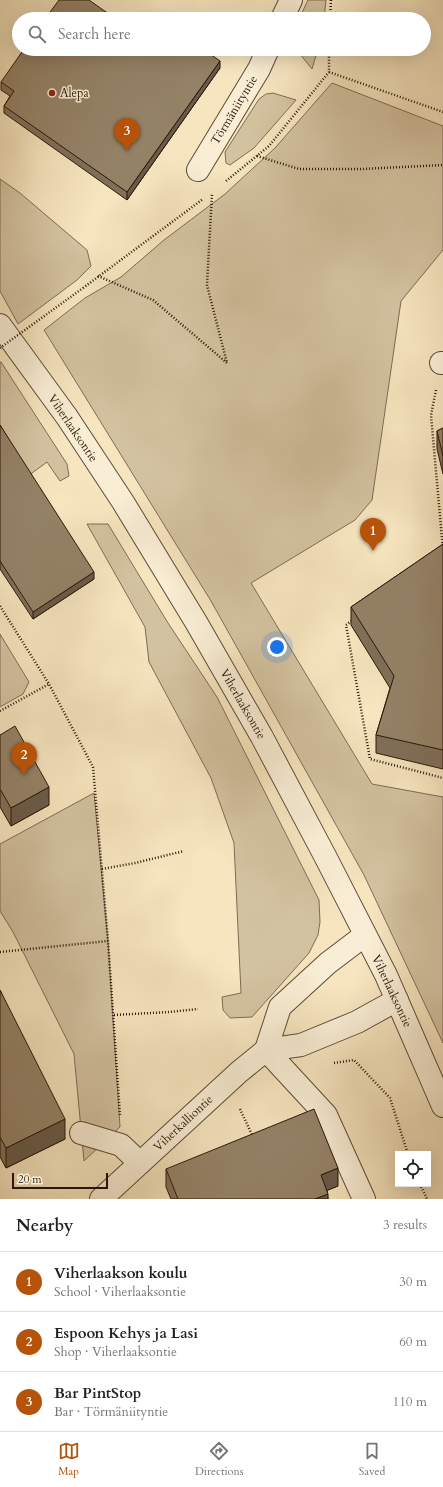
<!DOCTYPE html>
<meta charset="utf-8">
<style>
:root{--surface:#fff;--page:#f2f2f2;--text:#202124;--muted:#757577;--line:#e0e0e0;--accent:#b45309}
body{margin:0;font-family:Cardo,serif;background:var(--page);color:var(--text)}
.controls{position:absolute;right:12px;bottom:12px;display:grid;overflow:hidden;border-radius:0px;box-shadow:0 4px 16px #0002}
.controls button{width:36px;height:36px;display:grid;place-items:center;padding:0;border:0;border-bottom:1px solid var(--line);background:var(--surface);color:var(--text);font:20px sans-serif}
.scale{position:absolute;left:12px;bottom:10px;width:96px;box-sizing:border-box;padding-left:4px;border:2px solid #2a1708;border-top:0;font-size:11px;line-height:14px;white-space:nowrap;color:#2a1708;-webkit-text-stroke:3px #f9eed5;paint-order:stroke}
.you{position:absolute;left:277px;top:647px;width:14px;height:14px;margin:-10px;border:3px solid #fff;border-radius:50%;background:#1a73e8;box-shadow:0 0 0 6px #1a73e833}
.badge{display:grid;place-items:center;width:26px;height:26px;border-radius:50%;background:var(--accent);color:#fff;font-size:13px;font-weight:700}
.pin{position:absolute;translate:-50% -33px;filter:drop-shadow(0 1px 2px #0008)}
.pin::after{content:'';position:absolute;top:21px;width:14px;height:12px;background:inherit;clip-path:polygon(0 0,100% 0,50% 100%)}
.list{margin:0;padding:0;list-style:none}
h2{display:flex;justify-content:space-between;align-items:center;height:52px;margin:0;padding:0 16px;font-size:17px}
h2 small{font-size:13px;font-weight:400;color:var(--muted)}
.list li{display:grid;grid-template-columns:26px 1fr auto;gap:12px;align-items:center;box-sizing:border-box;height:60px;padding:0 16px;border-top:1px solid var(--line)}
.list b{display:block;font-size:15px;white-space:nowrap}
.list p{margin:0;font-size:13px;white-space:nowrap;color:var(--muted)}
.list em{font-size:13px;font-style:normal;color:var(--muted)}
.icon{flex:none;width:22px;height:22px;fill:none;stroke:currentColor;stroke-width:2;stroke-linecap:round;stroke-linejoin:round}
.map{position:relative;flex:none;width:443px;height:1199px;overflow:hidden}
.search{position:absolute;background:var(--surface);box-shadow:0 4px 16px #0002;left:12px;right:12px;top:12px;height:44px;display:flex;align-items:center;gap:10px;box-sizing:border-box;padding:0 14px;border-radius:22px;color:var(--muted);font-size:15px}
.sheet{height:232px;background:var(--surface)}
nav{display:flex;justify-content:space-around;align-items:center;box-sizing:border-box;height:56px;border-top:1px solid var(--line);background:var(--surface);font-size:11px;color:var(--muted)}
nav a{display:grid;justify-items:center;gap:2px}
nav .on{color:var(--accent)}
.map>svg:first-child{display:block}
.green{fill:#d3c2a0;stroke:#7e6c54}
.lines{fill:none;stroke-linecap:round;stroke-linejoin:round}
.minor-casing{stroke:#5d4a36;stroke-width:24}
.path{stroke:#2a1708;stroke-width:2.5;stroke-dasharray:1 2;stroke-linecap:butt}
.minor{stroke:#f9eed5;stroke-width:22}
.path-bridge{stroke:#2a1708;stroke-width:2.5;stroke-dasharray:1 2;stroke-linecap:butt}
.wall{fill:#7f7059;stroke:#2a1708}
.shaded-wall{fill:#685b48;stroke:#2a1708}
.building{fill:#948267;stroke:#2a1708}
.poi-dot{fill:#8f2418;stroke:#f9eed5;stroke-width:1.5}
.labels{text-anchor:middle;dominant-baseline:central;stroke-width:3;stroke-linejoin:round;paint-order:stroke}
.poi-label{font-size:12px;fill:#2a1708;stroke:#f9eed5;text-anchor:start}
.street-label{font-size:12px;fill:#2a1708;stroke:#f9eed5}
</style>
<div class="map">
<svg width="443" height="1199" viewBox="0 0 443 1199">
<rect width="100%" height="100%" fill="#f6e5bf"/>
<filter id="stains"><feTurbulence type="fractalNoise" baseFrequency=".005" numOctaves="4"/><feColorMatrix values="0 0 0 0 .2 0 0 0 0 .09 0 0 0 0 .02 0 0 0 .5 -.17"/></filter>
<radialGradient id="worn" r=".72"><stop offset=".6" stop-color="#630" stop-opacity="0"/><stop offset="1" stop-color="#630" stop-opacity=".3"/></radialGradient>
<g class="green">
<path d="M308,0H326L324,19H299Z"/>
<path d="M296,49H318L312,69Z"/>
<path d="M332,83L443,126V250L401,301L372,500L355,520L251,583L372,784L443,797V1043L364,875L211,601L44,330L85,298L121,277L164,240L225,194L275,148Z"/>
<path d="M273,93L296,100L254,148L230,165L226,163L225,152L259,99L266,94Z"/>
<path d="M0,179L20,193L87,250L91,266L77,280L18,324L0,291Z"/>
<path d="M0,362H1L67,464L69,476L60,481L47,462L28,476L0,433Z"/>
<path d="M87,524H108L168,623L217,697L319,900L320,922L318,935L309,953L252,1017L230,1018L223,1010L222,997L241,993L234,843L211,778L149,662L145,627Z"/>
<path d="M0,634L29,682L23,694L0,707Z"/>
<path d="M94,793L108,941L120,1127L84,1161L74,1054L13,932L0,911V844Z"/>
</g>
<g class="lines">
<g class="minor-casing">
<g id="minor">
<path d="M282,19L291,0"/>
<path d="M198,170L259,69L268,49"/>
<path d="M0,325L67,417L123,502L196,622L262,737L325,856L386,975L443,1106"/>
<path d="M441,363H443"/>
<path d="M266,1050L326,1115L364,1199"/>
<path d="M266,1050L280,1007L328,963L365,935"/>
<path d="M81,1133L121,1145L140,1163"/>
<path d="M101,1199L239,1072L266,1050L301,1045L357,1022L397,1000"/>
</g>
</g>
<g class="path">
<path d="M330,19L331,0"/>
<path d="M329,72L443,112"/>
<path d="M257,156L299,169H362L443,165"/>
<path d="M226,181L269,146L329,72V49"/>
<path d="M98,276L153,300L227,363L207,285L212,194"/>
<path d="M83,288L203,199"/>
<path d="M436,390L431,415L443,550"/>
<path d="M0,606L49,684L93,767L108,941L120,1115"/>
<path d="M354,619L346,625L370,759L443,778"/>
<path d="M0,711L49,684"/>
<path d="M102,869L135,863L184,851"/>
<path d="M0,952L108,941"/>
<path d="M114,1015L169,1012L198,1009"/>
<path d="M334,1063L354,1060L390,1098L408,1154"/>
<path d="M240,1109L253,1137"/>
<path d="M420,1184L427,1199"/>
</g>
<use href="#minor" class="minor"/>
<path class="path-bridge" d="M0,348L83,288"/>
</g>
<g class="wall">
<path d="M166,55L220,68L127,200L4,113V106L10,96L1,90V82Z"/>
<path d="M0,425L94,579L33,619L0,569Z"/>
<path d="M443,428V474L437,449V431Z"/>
<path d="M443,544V769L376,753V735L390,688L351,625V607Z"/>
<path d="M0,735L49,805L11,826L0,807Z"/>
<path d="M0,990L65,1139L6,1168L0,1157Z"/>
<path d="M166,1169L338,1186L327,1190L328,1199H171L166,1187Z"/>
</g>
<g class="shaded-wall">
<path d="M220,61V68L127,200V192Z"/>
<path d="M94,572V579L33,619V612Z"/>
<path d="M49,787V805L11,826V808Z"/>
<path d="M65,1119V1139L6,1168V1148Z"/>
<path d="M338,1168V1186L321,1193V1175Z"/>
<path d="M328,1194V1199H315Z"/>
</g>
<g class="building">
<path d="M59,0H89L116,19H45Z"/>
<path d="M24,49H158L166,55L170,49H203L220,61L127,192L4,106L14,91L1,82Z"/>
<path d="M0,425L94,572L33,612L0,561Z"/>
<path d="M443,428V456L437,431Z"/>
<path d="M443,544V750L376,735L394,676L351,607Z"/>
<path d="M15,726L49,787L11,808L0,789V735Z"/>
<path d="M0,990L65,1119L6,1148L0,1137Z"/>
<path d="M314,1109L338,1168L321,1175L328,1194L315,1199H178L166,1169Z"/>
</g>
<circle class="poi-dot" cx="52" cy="93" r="4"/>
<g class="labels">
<g class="poi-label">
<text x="60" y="93">Alepa</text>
</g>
<g class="street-label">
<text transform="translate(234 110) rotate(-59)">Törmäniityntie</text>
<text transform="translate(73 428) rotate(56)">Viherlaaksontie</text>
<text transform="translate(243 704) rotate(60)">Viherlaaksontie</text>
<text transform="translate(392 991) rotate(65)">Viherlaaksontie</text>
<text transform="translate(183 1123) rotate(-43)">Viherkalliontie</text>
</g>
</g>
<rect width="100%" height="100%" filter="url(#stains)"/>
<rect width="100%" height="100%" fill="url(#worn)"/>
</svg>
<div class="controls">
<button><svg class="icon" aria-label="locate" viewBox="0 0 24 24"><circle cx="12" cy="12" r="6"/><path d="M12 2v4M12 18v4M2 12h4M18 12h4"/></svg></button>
</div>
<div class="scale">20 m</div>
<div class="you"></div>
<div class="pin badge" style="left:373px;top:551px">1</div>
<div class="pin badge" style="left:24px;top:775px">2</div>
<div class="pin badge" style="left:127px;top:151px">3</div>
<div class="search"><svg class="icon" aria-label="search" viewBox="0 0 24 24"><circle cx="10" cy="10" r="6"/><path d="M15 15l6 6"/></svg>Search here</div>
</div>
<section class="sheet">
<h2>Nearby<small>3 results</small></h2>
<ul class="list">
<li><span class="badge">1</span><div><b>Viherlaakson koulu</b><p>School · Viherlaaksontie</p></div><em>30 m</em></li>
<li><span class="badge">2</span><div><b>Espoon Kehys ja Lasi</b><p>Shop · Viherlaaksontie</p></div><em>60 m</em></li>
<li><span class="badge">3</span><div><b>Bar PintStop</b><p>Bar · Törmäniityntie</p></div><em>110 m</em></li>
</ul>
</section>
<nav>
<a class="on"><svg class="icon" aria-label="map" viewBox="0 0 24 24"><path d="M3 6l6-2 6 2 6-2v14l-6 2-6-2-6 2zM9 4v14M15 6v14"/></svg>Map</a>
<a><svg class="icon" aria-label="directions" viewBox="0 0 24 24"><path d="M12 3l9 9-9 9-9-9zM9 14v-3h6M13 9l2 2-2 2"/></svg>Directions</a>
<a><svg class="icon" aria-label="saved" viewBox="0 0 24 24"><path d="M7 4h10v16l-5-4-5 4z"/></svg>Saved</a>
</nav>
